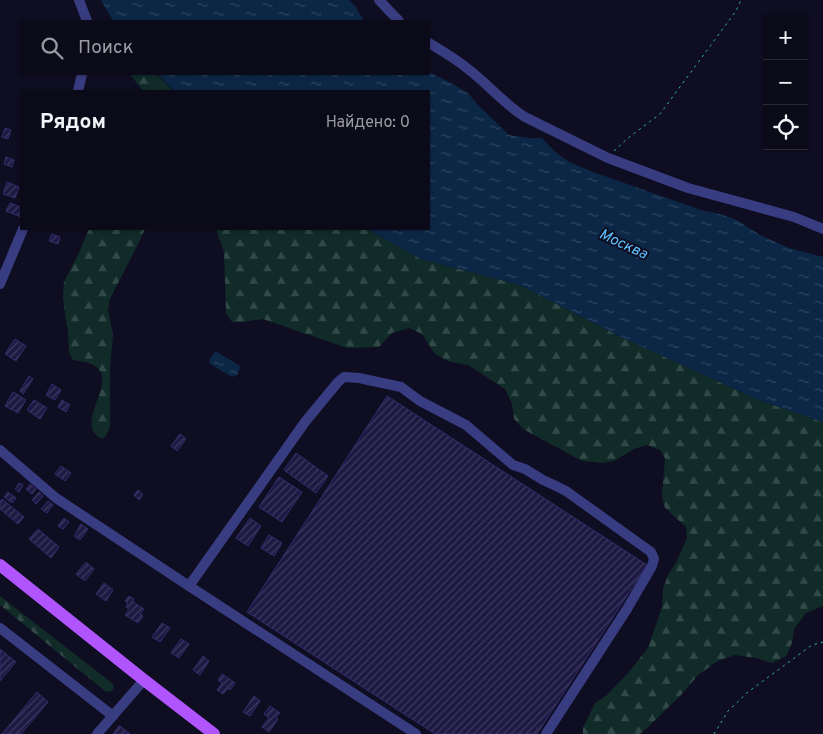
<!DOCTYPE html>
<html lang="ru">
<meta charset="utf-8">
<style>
:root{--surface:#0b0a19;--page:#141322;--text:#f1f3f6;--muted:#9a9aa2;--line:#2b2b38}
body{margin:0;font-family:Overpass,sans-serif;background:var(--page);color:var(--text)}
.controls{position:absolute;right:15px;top:15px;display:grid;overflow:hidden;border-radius:0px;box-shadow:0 1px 4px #0004}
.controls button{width:45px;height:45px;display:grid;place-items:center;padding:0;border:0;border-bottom:1px solid var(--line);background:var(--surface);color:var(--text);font:25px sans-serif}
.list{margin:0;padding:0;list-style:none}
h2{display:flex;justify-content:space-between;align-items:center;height:65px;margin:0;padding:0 20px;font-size:21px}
h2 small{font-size:16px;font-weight:400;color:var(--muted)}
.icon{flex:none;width:28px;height:28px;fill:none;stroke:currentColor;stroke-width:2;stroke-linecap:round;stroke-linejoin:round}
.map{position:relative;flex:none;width:823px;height:734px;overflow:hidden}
.search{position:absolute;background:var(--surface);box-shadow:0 1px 4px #0004;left:20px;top:20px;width:410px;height:55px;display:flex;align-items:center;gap:12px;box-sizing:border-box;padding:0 18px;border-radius:0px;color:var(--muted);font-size:19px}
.panel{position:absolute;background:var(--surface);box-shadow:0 1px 4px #0004;left:20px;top:90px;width:410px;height:140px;border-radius:0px}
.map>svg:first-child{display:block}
.forest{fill:url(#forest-firs)}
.water{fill:url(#water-ripples)}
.building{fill:url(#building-hatch);stroke:#332b6e}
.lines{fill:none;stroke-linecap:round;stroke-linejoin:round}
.path{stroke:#2eb39f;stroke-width:1;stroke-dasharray:2.5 4;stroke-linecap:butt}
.minor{stroke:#383c80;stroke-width:10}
.major{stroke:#b055fe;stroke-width:12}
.labels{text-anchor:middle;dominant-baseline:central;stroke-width:4;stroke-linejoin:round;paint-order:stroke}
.water-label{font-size:15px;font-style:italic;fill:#5cc2fe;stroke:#0f0d21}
</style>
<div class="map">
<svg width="823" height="734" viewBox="0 0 823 734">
<defs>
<pattern id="forest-firs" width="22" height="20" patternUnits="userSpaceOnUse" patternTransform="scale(1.25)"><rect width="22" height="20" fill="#102b28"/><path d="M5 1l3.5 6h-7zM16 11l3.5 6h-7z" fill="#324948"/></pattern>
<pattern id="water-ripples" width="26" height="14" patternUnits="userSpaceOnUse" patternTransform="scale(1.25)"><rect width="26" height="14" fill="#0c2746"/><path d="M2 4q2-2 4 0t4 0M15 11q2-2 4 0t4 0" fill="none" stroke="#2e4562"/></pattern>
<pattern id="building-hatch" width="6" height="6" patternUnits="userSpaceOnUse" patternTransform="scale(1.25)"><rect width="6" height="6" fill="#1e1942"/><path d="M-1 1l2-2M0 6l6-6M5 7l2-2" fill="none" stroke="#3e395e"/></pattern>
</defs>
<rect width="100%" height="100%" fill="#0f0d21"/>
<g class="forest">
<path d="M130,74H157L173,91H143Z"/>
<path d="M89,229H145L141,238L110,299L108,310L113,335L110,368V426L106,436L102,439C99,437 97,436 95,434C79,414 123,376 89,363C84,361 78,361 73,360L69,353L68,331L65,314L63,296L64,282L78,255Z"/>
<path d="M216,229H367L421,259L520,285L619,336L761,401L823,422V606L806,613L794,629L792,643L786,656L772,663L756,658L735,655L718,661L698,675L681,695L645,730L640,734H583V728L595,703L607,695L628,673L648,648L662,607L663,589L668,575L676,563L687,538L686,527L665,508L662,496L665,458L660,450L647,445L634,449L614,461L602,463L582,461L523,429L514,419L512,404L505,389L468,365L450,362L435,354L422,334L409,328L392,333L379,347L347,348L263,319L242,322H232L226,313L224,252Z"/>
<path d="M0,596L112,683L114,688L112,691L106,692L0,605Z"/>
</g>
<g class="water">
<path d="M101,0H349L355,6L364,21H113Z"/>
<path d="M429,72L453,84L468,93L476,103L509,135L530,138H542L554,151L569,162L593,172L701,210L720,214L737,220L760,235L789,248L823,257V422L761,401L619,336L520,285L421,259L367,229H429V91H174L158,74H429Z"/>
<path d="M215,351L239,365L240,368L237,375L232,377L210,364L209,360Z"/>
</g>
<g class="building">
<path d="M5,128L11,130L8,139L2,137Z"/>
<path d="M6,157L14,160L12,167L4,164Z"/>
<path d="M7,182L19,187L15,198L3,194Z"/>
<path d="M10,203L21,207V217L6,211Z"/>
<path d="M52,234L60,237L58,244L49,241Z"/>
<path d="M15,339L26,346L16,361L5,354Z"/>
<path d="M29,376L33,379L23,394L20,391Z"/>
<path d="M52,384L61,390L55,400L46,395Z"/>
<path d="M13,392L26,400L18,413L5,406Z"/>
<path d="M387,396L647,565L537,734H435L247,612Z"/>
<path d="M34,400L47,408L40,419L27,410Z"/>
<path d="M62,400L70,405L66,412L58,407Z"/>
<path d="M180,434L186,439L177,451L171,446Z"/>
<path d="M296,453L328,476L316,493L284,470Z"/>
<path d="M61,466L71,473L65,481L55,474Z"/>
<path d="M279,477L302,492L282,522L259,507Z"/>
<path d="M19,483L23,485L19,492L15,489Z"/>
<path d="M30,484L36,489L32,494L26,489Z"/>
<path d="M138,490L143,494L139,500L134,495Z"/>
<path d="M8,492L16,498L12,503L4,497Z"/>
<path d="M39,492L43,496L36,504L32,500Z"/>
<path d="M2,499L24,517L18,524L0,509V502Z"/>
<path d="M48,501L53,505L47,513L41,509Z"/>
<path d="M64,518L69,522L63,529L58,526Z"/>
<path d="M250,518L261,526L248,546L236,538Z"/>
<path d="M81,524L88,529L80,540L74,536Z"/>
<path d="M38,529L59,547L51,558L29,539Z"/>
<path d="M269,535L282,543L274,556L261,548Z"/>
<path d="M86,562L94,569L85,581L76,574Z"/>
<path d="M104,583L113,590L106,601L96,594Z"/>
<path d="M129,596L134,599L133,602L144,609L140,614L143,616L138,623L125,615L129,609L126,607L128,603L125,601Z"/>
<path d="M162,623L170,628L160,642L152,637Z"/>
<path d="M181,639L189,644L179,658L171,653Z"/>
<path d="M0,649L16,662L0,681Z"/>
<path d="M203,656L209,661L200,675L193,670Z"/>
<path d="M222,674L235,683L230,690L228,688L223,694L217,690L222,683L218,680Z"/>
<path d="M37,692L48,702L21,734H2Z"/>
<path d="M254,696L260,701L250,716L243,712Z"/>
<path d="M270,706L280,713L276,717L278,719L269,732L262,727L269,718L264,714Z"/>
<path d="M119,726H120L130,734H113Z"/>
</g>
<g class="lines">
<g class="path">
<path d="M614,151L628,138L660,114L736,11L741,0"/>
<path d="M714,734L728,711L748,692L812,645L823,642"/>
</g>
<g class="minor">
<path d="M79,0L87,21"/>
<path d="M379,0L399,21"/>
<path d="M429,43C442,51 456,59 468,69C488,84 504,104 525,117L608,158L688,188L794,217L823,229"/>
<path d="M78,91L82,74"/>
<path d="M0,284L23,229"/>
<path d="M0,450L56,498L189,586L305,422L338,382L344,377L359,378L401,387L420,401L466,425L513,465L525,469L543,480L556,486L566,491L651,552L654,559L652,566L627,609L546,734"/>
<path d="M189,586L416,734"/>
<path d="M0,628L113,716"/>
<path d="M97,734L144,680"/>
</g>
<path class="major" d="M0,565L144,680L214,734"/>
</g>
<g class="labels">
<g class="water-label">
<text transform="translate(623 245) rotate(25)">Москва</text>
</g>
</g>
</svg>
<div class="controls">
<button>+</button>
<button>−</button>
<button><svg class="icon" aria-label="locate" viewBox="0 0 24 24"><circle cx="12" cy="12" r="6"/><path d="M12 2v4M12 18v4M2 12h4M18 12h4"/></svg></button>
</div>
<div class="search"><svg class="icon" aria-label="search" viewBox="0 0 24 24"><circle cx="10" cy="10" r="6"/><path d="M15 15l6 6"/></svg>Поиск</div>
<section class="panel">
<h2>Рядом<small>Найдено: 0</small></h2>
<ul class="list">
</ul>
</section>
</div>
